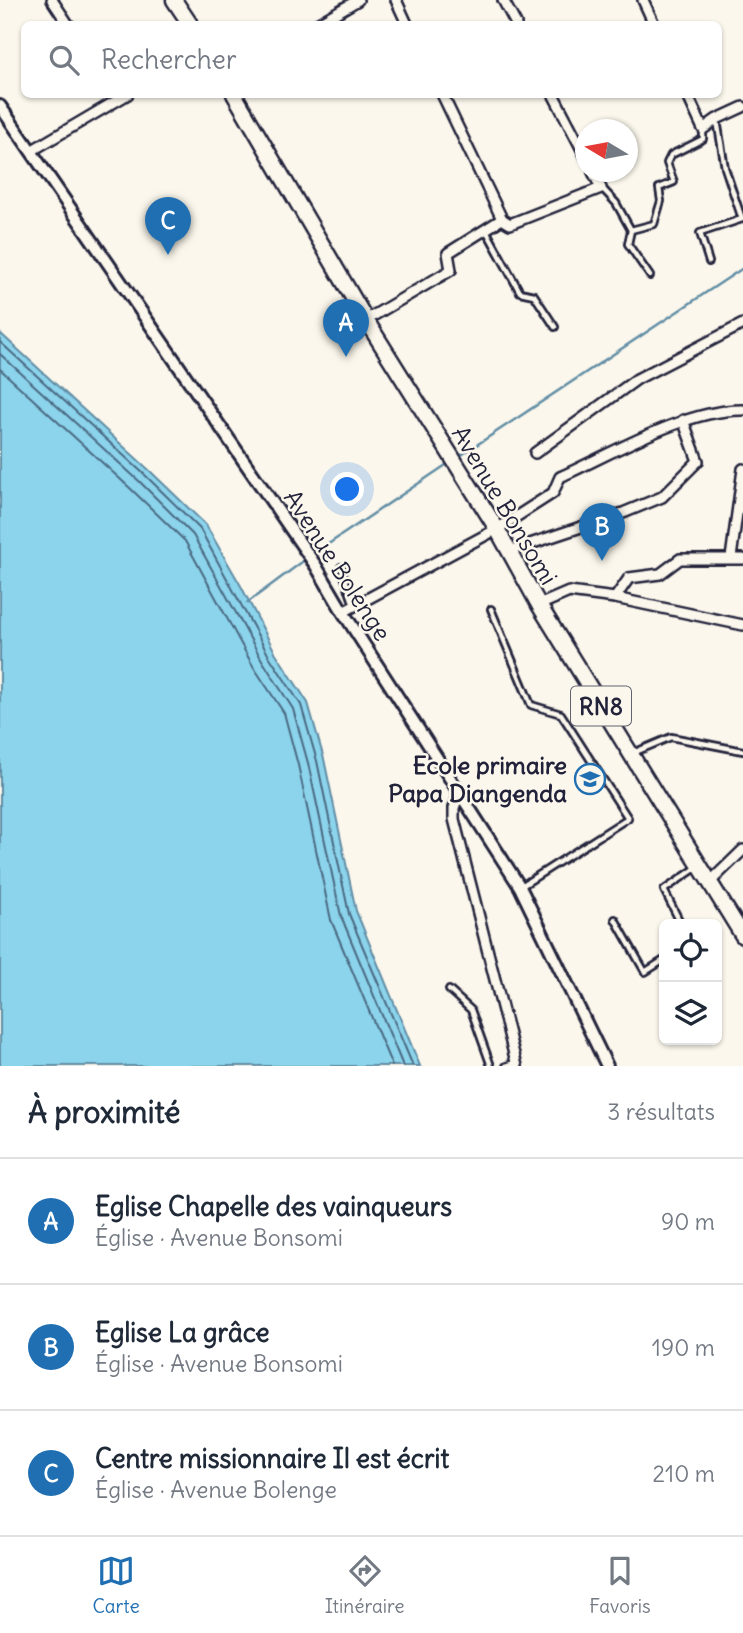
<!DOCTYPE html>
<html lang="fr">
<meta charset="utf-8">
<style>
:root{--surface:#fff;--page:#f2f2f3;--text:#1f2937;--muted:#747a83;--line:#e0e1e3;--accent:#1f6fb2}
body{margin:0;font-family:Delius,sans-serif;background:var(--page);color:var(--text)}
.controls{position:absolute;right:21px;bottom:21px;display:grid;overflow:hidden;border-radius:10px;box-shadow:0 2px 5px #0004}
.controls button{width:63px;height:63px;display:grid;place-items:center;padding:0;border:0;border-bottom:2px solid var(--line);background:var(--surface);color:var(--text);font:35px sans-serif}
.compass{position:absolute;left:575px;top:119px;width:63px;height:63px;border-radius:50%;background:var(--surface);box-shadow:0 2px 5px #0004;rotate:280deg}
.you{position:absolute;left:348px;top:490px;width:24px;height:24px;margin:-18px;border:5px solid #fff;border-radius:50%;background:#1a73e8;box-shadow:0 0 0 10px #1a73e833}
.badge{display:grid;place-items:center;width:46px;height:46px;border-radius:50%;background:var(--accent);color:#fff;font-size:23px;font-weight:700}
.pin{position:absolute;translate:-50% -58px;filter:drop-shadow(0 2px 4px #0008)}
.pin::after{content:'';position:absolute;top:37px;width:24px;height:21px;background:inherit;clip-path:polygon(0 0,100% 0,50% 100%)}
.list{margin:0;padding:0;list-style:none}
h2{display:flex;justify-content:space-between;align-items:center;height:91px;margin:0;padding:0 28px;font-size:30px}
h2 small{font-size:23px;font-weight:400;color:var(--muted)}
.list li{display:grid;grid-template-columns:46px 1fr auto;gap:21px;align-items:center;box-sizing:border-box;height:126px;padding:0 28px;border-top:2px solid var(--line)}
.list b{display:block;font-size:26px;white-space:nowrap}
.list p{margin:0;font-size:23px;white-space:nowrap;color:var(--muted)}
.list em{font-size:23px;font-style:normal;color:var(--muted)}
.icon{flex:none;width:38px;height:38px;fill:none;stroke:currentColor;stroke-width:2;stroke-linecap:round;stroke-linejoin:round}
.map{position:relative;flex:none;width:743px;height:1066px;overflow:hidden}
.search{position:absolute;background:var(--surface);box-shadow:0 2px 5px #0004;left:21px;right:21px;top:21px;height:77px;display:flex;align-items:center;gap:18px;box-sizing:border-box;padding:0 24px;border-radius:10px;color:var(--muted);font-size:26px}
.sheet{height:469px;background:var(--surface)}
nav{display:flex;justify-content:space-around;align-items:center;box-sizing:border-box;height:98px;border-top:2px solid var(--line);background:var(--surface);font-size:19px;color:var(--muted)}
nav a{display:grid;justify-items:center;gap:4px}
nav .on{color:var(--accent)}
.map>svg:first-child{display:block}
.water{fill:#8bd4ec;stroke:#618da5;stroke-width:2}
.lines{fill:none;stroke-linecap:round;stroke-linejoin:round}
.shore{stroke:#4c6982;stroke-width:2}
.stream{stroke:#618da5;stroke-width:2.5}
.service-casing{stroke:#22223b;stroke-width:10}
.minor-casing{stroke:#22223b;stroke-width:14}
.tertiary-casing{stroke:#22223b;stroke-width:16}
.primary-casing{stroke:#22223b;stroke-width:19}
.service{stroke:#fbf7ec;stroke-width:4.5}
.minor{stroke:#fbf7ec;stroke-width:9}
.tertiary{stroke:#fbf7ec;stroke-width:10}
.primary{stroke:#fbf7ec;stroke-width:14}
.labels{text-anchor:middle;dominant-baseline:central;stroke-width:5;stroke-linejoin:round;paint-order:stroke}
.shield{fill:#fbf7ec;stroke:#636270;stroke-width:2}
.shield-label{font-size:23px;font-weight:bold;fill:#22223b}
.street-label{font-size:24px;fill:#22223b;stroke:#fbf7ec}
.poi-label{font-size:24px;font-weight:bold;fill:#22223b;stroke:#fbf7ec;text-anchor:end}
</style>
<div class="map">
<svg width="743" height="1066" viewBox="0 0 743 1066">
<rect width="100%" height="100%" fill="#fbf7ec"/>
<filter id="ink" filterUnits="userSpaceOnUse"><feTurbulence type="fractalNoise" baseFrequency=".0143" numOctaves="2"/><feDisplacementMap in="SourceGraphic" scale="14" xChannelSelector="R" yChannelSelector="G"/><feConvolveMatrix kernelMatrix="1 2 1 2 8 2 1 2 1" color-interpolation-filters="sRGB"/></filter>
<g filter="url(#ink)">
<path class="water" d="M0,333L149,470L206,525L241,586L275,652L308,703L324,759L356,911L420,1066H0Z"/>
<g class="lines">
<g class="shore">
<path d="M0,342L145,475L200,529L269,656L301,705L317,761L349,914L413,1066"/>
<path d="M0,354L139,481L193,535L262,660L293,709L308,763L341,916L403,1066"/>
<path d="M0,369L131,489L185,541L253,666L284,713L298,765L331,920L392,1066"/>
</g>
<g class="stream">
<path d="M279,157L388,342"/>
<path d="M422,423L489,530"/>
<path d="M457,458L743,268"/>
<path d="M312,555L446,465"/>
<path d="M533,580L544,599"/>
<path d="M247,603L306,559"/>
<path d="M548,604L575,650"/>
</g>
<g class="service-casing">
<g id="service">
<path d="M602,188L616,203L631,230L628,244L650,276"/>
<path d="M486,230L520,292L534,295L555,327"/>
<path d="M631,230L654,224L661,201L659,188L674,182L667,163L671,155L703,139V129"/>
<path d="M709,262L700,233L742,219L725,168L717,120"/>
<path d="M341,567L354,605"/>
<path d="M491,609L531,705L561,714L628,818L520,887"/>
<path d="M633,753L671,737L743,751"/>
<path d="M615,919L645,972L664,960"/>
<path d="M681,924L664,890L696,868"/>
<path d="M449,990L471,1010L491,1066"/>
<path d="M506,1066L516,1063"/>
</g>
</g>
<g class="minor-casing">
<g id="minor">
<path d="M52,0L68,24"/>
<path d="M396,0L407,24"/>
<path d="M503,0L516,24"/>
<path d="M643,0L654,24"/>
<path d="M317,24L358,0"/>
<path d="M442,94L502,219"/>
<path d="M553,94L586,157"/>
<path d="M687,94L703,129L717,119L743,107"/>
<path d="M31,151L128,94"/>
<path d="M502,219L510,224L601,188L593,172"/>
<path d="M366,320L451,270L448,253L502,219"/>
<path d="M535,453L637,379L743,324"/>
<path d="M509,551L623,513L662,497L698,461L683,420"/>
<path d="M731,558L743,469"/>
<path d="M615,598L629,578L660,574L680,559H743"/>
<path d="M539,605L569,592L615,598L743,625"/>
<path d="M343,612L497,529L553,493L560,477C613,453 686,409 743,410"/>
<path d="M460,792L454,808V819L517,1066"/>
<path d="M710,882L743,850"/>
</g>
</g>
<g class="tertiary-casing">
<path id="tertiary" d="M0,106L316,566L343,612L520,887L607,1066"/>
</g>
<g class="primary-casing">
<g id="primary">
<path d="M174,0L190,24"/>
<path d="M234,94L366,320L497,529L539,605L743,936"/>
</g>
</g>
<use href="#service" class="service"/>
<use href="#minor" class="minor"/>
<use href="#tertiary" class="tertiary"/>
<use href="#primary" class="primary"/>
</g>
</g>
<defs>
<g id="school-ring" transform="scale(1.575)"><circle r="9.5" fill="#fbf7ec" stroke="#1f6fb2" stroke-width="1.5"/><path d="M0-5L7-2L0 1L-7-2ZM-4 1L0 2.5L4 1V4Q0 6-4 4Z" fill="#1f6fb2"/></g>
</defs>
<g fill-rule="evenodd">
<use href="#school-ring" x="590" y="779"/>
</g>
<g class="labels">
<rect class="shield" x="571" y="686.5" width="60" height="39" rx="5"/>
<g class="shield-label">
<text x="601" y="706">RN8</text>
</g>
<g class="street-label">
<text transform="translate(505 505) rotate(59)">Avenue Bonsomi</text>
<text transform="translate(338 565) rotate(57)">Avenue Bolenge</text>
</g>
<g class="poi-label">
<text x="567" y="765">Ecole primaire<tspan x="567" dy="28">Papa Diangenda</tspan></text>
</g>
</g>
</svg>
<div class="controls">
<button><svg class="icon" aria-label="locate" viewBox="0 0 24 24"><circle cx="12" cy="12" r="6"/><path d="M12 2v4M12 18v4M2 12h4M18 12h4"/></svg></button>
<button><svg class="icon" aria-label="layers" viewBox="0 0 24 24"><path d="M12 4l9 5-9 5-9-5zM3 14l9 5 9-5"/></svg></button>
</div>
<svg class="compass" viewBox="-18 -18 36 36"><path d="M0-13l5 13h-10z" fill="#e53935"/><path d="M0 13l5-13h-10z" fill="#747a83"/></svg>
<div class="you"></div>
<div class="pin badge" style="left:346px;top:357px">A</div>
<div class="pin badge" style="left:602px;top:561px">B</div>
<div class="pin badge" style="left:168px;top:255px">C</div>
<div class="search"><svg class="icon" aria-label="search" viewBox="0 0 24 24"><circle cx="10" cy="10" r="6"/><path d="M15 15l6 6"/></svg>Rechercher</div>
</div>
<section class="sheet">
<h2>À proximité<small>3 résultats</small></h2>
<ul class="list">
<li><span class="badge">A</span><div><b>Eglise Chapelle des vainqueurs</b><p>Église · Avenue Bonsomi</p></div><em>90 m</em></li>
<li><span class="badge">B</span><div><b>Eglise La grâce</b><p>Église · Avenue Bonsomi</p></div><em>190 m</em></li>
<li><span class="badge">C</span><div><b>Centre missionnaire Il est écrit</b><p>Église · Avenue Bolenge</p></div><em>210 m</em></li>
</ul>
</section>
<nav>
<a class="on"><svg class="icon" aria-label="map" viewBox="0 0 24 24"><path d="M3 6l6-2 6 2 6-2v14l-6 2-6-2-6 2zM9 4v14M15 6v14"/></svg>Carte</a>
<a><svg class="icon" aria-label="directions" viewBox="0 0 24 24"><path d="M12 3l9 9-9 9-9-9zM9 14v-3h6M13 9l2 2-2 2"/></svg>Itinéraire</a>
<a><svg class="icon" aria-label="saved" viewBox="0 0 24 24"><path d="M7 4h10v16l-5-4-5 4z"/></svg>Favoris</a>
</nav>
